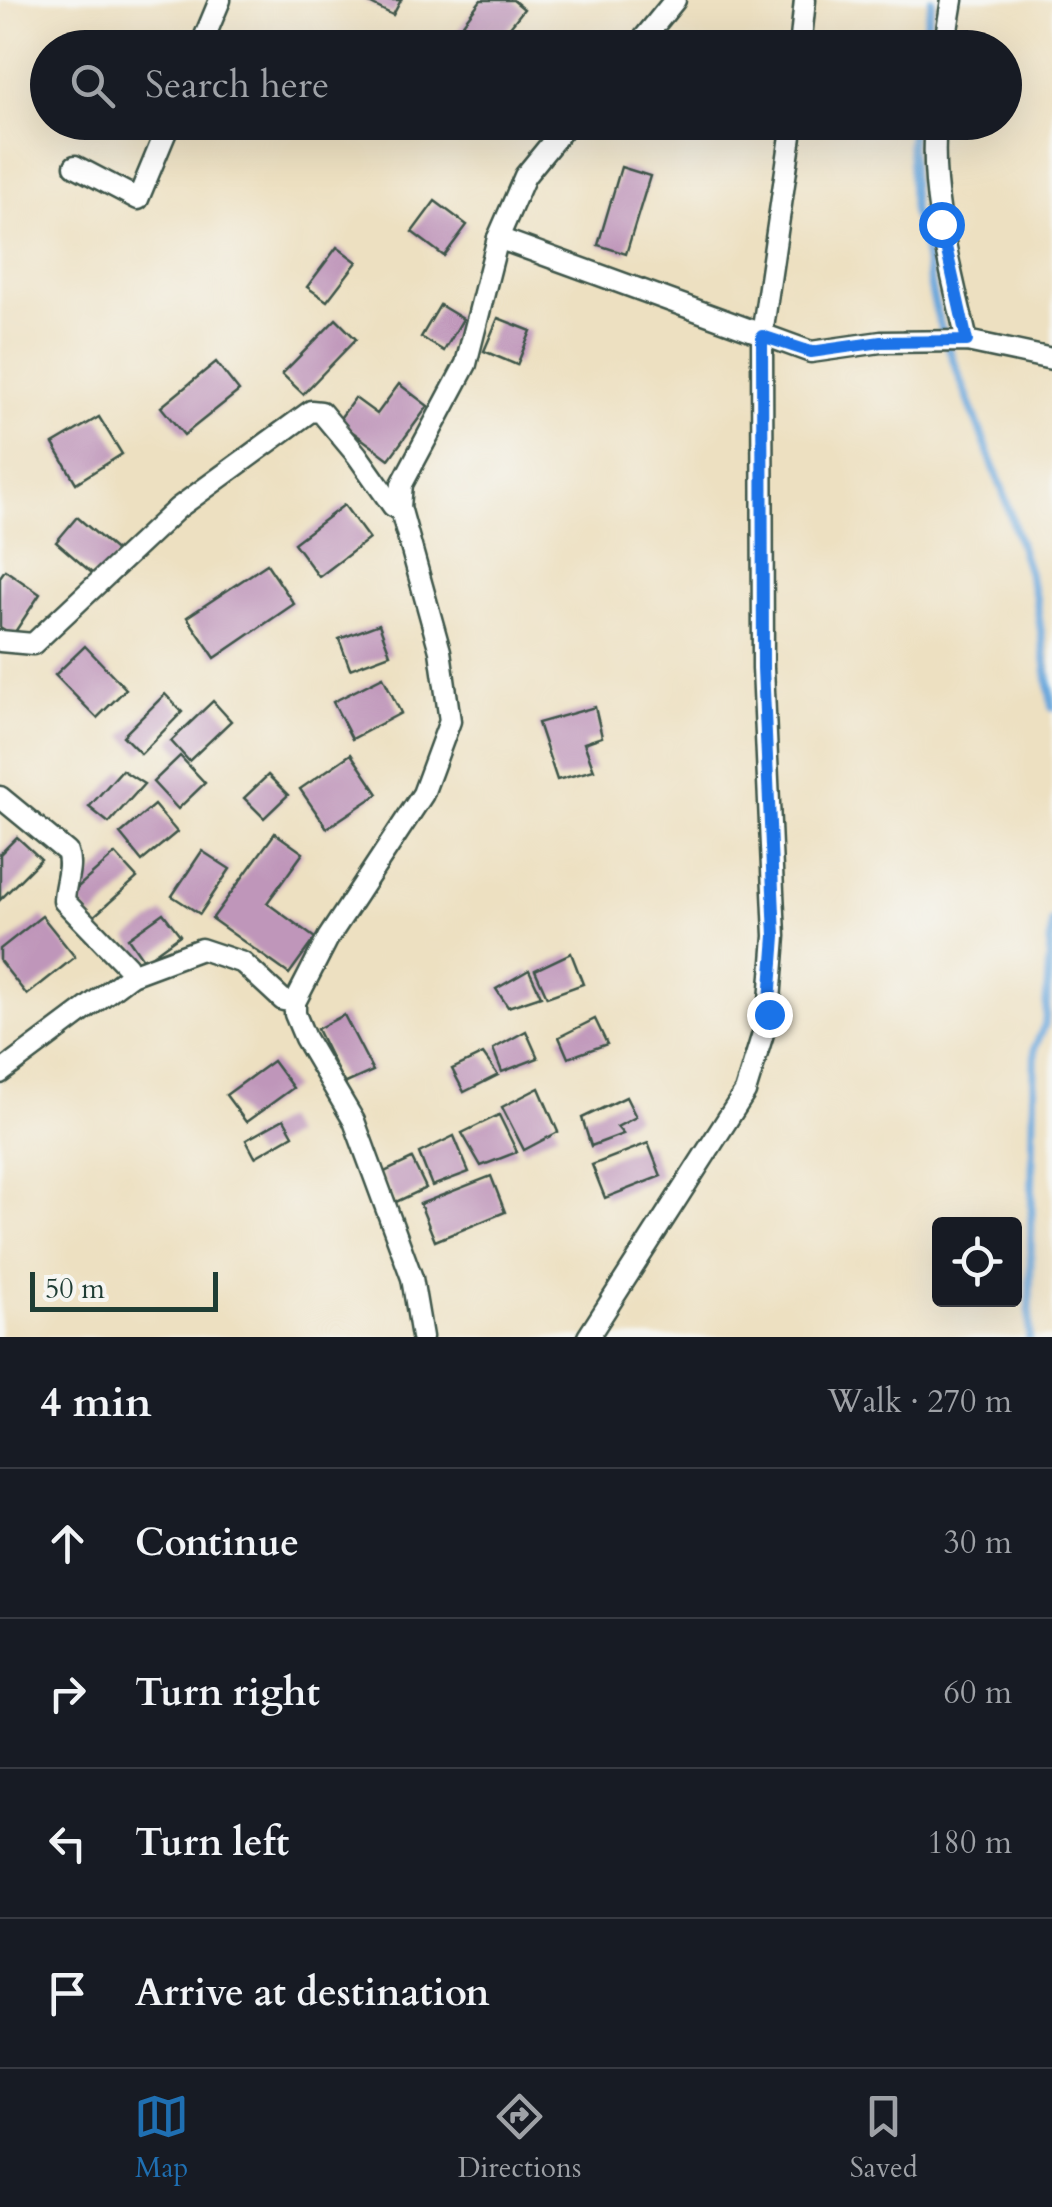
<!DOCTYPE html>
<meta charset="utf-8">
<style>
:root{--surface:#171b24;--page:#242831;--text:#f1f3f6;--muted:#9ea1a6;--line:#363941;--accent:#1f6fb2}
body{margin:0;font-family:Cardo,serif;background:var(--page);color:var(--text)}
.controls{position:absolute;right:30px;bottom:30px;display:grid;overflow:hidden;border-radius:10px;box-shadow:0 10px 40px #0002}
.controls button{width:90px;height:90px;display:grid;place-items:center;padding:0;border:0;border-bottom:2px solid var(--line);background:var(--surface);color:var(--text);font:50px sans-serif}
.scale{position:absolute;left:30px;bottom:25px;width:188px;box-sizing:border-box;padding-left:10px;border:5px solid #1f3d34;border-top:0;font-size:28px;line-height:35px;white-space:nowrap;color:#1f3d34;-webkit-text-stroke:8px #f6f6f2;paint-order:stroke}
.stop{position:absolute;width:30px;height:30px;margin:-22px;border:8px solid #1a73e8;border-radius:50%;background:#fff}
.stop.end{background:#1a73e8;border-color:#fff;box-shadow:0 2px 10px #0008}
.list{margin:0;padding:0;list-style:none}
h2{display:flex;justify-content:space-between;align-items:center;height:130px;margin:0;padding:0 40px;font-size:42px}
h2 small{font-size:32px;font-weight:400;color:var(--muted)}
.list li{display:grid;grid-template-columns:65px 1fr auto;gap:30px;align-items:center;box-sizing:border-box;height:150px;padding:0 40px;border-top:2px solid var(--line)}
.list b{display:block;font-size:38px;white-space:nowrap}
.list em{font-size:32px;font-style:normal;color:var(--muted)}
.icon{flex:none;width:55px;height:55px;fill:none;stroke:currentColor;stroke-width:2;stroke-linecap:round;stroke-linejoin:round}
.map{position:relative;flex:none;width:1052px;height:1337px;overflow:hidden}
.search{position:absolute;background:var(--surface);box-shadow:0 10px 40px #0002;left:30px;right:30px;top:30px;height:110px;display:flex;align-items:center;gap:25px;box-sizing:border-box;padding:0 35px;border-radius:55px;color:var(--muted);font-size:38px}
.sheet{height:730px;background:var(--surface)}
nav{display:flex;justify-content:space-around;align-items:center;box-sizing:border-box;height:140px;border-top:2px solid var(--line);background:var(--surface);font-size:28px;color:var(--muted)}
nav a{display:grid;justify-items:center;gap:5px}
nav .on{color:var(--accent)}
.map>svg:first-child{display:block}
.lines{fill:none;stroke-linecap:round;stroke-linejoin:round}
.stream{stroke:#6aa7dc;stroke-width:8}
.building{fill:#bf96ba}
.minor-casing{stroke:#3e5549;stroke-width:25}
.minor{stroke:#fff;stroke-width:20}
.route{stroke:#1a73e8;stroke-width:12}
</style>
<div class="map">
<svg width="1052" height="1337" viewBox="0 0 1052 1337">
<rect width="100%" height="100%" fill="#f6f6f2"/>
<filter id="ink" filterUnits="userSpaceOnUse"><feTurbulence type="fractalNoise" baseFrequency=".01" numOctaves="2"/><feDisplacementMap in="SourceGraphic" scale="20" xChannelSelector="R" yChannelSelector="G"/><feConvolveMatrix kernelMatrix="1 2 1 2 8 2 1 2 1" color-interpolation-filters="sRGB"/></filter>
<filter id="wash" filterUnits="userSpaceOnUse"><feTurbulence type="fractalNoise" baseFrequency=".0048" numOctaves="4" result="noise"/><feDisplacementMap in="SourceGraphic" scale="40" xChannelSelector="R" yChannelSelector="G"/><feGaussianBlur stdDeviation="2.25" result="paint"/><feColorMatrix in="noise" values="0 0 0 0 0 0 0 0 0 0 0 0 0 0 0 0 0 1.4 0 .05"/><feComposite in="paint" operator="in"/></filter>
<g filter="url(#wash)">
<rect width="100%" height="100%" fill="#ede0c1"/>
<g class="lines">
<g class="stream">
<path d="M921,48L932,0"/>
<path d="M913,122L910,144L913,212L922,235L932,294L940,325L1003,491L1036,597L1052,707"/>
<path d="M1029,1337L1035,1047L1045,1024L1052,921"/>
</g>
</g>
<g id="blocks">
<g class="building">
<path d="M363,0H401L393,15Z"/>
<path d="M481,0H513L524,9L493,48H444Z"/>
<path d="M621,167L650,176L626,254L598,245Z"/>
<path d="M435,201L467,225L444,256L412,232Z"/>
<path d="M337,247L357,262L327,301L307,287Z"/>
<path d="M440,305L463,319L444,351L421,337Z"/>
<path d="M498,318L531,331L517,365L484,351Z"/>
<path d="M336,319L356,339L303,394L282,374Z"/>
<path d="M216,362L239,391L184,435L161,407Z"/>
<path d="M399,384L428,406L389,459L338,421L355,398L377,414Z"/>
<path d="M99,417L122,454L76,483L53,444Z"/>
<path d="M344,505L369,539L319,577L294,543Z"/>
<path d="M77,517L120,554L99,579L56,542Z"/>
<path d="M267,564L294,604L215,658L187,617Z"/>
<path d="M5,570L40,594L13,635L0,627V577Z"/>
<path d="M379,624L390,654L350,669L339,639Z"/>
<path d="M85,646L126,689L97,718L55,675Z"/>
<path d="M383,677L401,713L352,739L333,702Z"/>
<path d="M165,694L182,712L141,754L123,736Z"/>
<path d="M213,701L231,721L189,761L171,741Z"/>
<path d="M595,707L602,737L584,743L594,770L557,780L538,723Z"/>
<path d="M351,754L378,794L327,828L300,789Z"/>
<path d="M180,756L205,783L178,809L153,782Z"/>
<path d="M122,770L144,784L109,823L89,807Z"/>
<path d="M268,775L288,795L264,818L244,798Z"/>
<path d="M154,805L177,832L142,861L120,834Z"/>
<path d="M275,833L303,853L267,903L315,938L289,974L212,919Z"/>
<path d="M17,837L41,859L0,900V854Z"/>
<path d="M202,851L230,869L200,914L172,896Z"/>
<path d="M115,854L137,878L92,918L70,894Z"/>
<path d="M163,913L180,935L144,961L128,938Z"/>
<path d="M42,916L75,957L27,995L0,961V949Z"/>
<path d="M571,953L583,984L547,997L535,970Z"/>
<path d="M529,970L541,996L508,1007L496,989Z"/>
<path d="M344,1015L373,1071L344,1084L317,1029Z"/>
<path d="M595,1019L607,1044L568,1058L559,1037Z"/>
<path d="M526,1031L538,1058L502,1072L493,1049Z"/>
<path d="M483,1054L498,1075L464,1092L452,1069Z"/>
<path d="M273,1061L293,1088L246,1122L226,1095Z"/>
<path d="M539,1088L558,1132L524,1150L502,1107Z"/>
<path d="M626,1097L636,1117L617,1127L623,1134L591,1146L582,1118Z"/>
<path d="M499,1115L517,1152L481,1166L462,1133Z"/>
<path d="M284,1119L293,1135L255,1157L246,1140Z"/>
<path d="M454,1136L469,1172L432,1186L419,1153Z"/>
<path d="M648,1143L661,1176L605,1198L592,1165Z"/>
<path d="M412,1159L426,1188L396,1202L382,1173Z"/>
<path d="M491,1176L505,1212L435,1241L420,1204Z"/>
</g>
</g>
</g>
<g filter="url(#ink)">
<use href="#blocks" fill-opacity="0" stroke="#3e5549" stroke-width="2.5"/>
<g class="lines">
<g class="minor-casing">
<g id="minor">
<path d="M200,48L220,0"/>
<path d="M636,48L675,0"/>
<path d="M800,48L805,0"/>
<path d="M944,48L952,0"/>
<path d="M936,122C929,196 951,270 967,341"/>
<path d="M75,166L138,199L170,122"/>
<path d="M498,238L811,352L881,342L967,341L1052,359"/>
<path d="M0,641L33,644L178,508L311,411L321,412L357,455L393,506L400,507"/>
<path d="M0,797L67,852C73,867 64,884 64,901L127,966L131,975"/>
<path d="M0,1073L131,975L201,949L243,963L283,1000L295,1002"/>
<path d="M422,1337L412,1278L354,1121L305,1038L295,1014V1002L328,938L423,794L450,721L440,651L400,507L402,484L466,364L498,238L525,176L569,122"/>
<path d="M588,1337L745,1092L769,1014L775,936L763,668L762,335L793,122"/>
</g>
</g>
<use href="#minor" class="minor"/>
</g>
</g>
<g class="lines" filter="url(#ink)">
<path class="route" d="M769,1014L775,936L763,668L762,336L811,352L881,342L967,341L941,224"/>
</g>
</svg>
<div class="controls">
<button><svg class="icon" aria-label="locate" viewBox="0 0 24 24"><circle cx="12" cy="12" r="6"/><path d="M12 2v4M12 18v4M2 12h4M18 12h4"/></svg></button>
</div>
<div class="scale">50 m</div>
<div class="stop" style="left:941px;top:224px"></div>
<div class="stop end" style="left:769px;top:1014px"></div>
<div class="search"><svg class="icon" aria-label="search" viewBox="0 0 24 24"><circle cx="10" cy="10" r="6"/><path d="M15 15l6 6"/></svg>Search here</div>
</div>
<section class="sheet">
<h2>4 min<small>Walk · 270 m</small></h2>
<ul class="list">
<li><svg class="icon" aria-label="ahead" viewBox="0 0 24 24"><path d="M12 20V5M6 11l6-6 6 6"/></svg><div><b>Continue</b></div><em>30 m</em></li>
<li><svg class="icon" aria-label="right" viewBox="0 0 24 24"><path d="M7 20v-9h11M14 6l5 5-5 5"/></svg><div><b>Turn right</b></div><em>60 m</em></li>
<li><svg class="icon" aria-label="left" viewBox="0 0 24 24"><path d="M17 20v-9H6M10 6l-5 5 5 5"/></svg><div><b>Turn left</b></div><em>180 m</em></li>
<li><svg class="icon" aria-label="arrive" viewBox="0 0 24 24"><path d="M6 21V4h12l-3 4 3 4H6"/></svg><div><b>Arrive at destination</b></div></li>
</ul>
</section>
<nav>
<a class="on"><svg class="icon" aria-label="map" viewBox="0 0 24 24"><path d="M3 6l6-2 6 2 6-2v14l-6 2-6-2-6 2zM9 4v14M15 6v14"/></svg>Map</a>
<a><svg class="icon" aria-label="directions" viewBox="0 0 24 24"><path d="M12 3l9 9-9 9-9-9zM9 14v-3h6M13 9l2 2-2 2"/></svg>Directions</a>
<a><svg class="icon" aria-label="saved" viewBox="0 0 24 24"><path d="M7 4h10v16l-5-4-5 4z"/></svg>Saved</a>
</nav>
